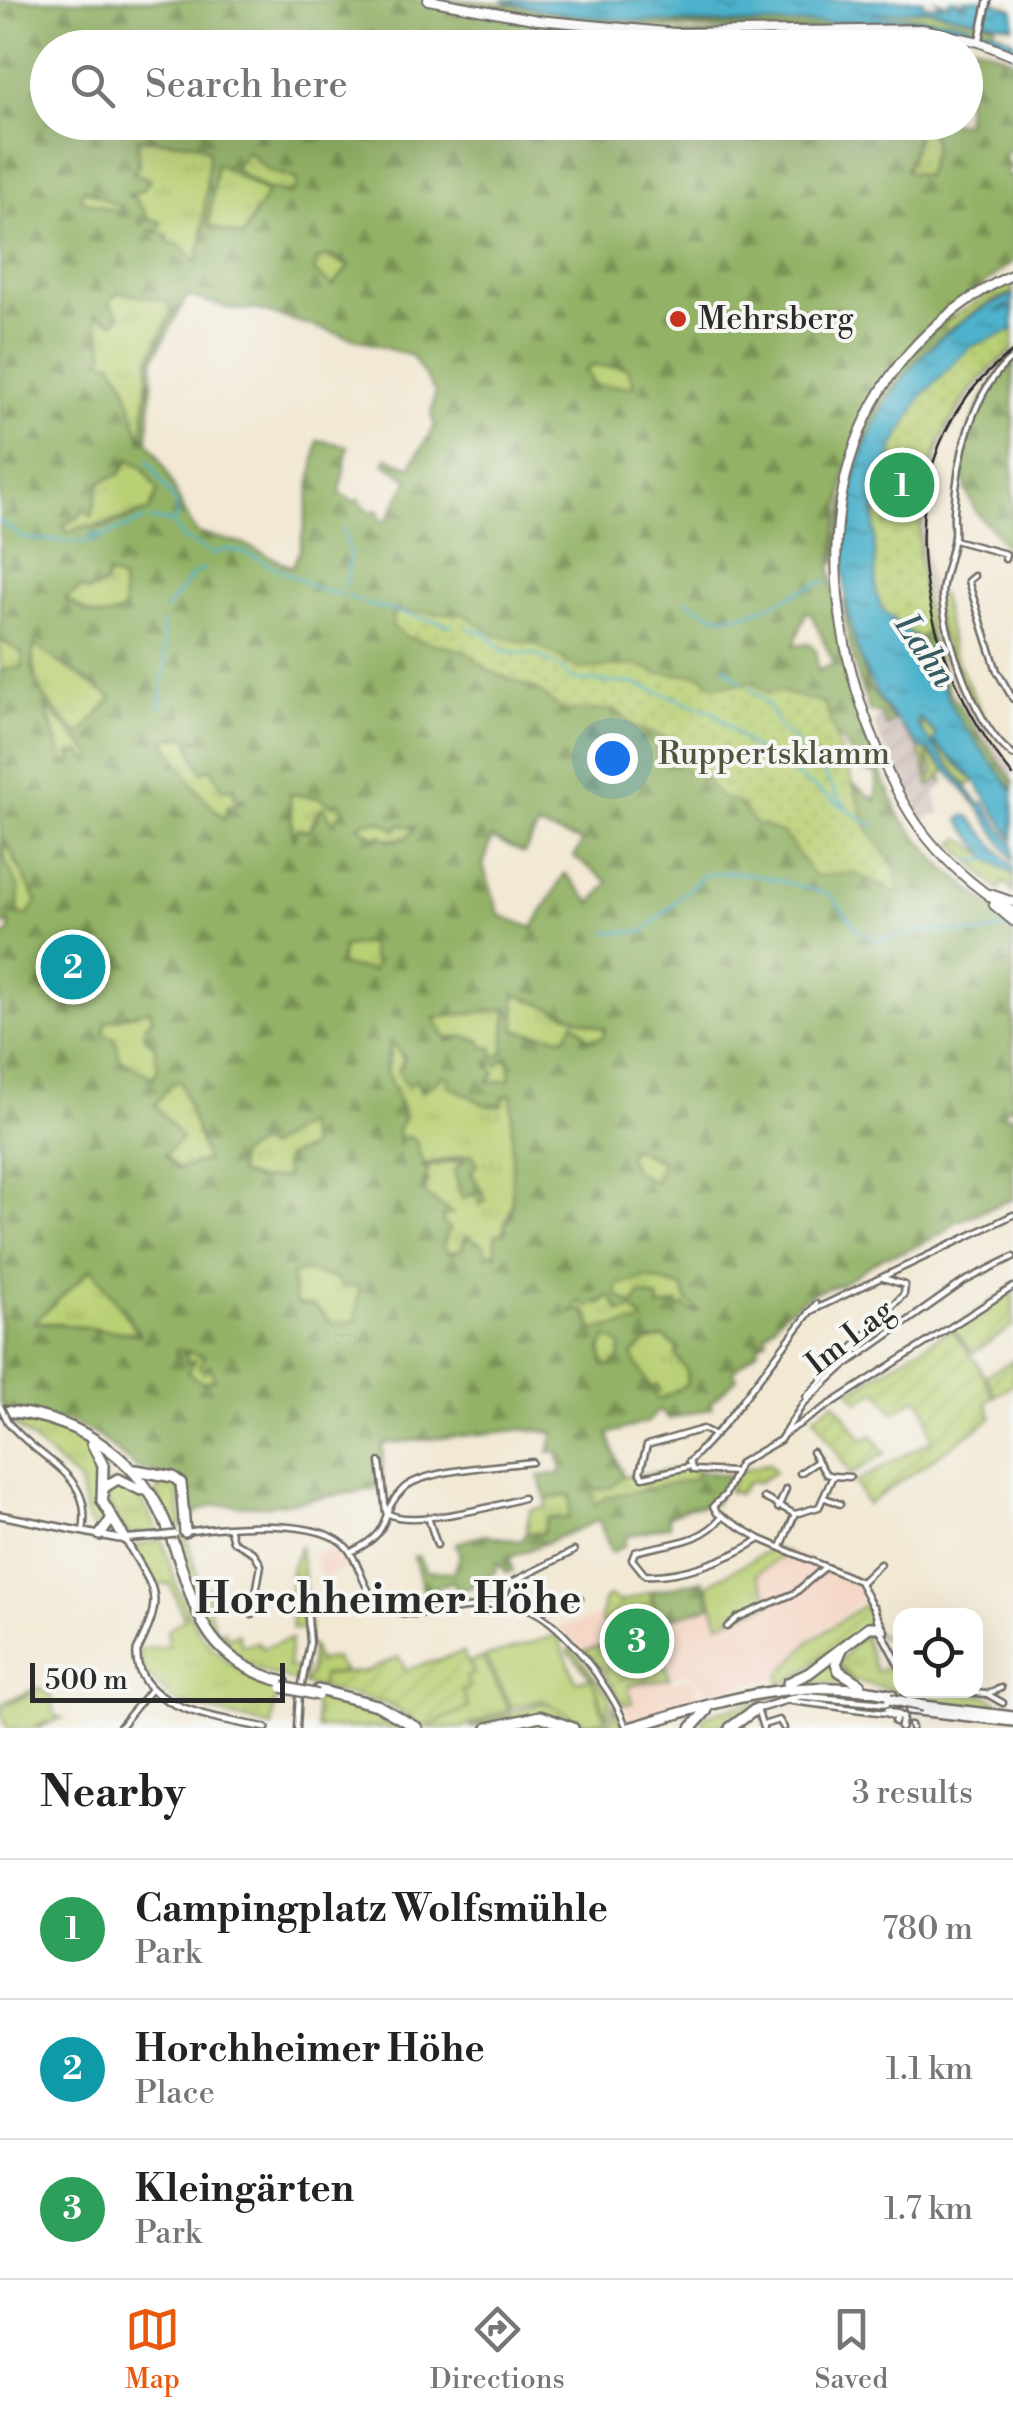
<!DOCTYPE html>
<meta charset="utf-8">
<style>
:root{--surface:#fff;--page:#f6f6f6;--text:#222;--muted:#767676;--line:#e0e0e0;--accent:#ea580c}
body{margin:0;font-family:"Libre Bodoni",serif;background:var(--page);color:var(--text)}
.controls{position:absolute;right:30px;bottom:30px;display:grid;overflow:hidden;border-radius:20px;box-shadow:0 10px 40px #0002}
.controls button{width:90px;height:90px;display:grid;place-items:center;padding:0;border:0;border-bottom:2px solid var(--line);background:var(--surface);color:var(--text);font:50px sans-serif}
.scale{position:absolute;left:30px;bottom:25px;width:255px;box-sizing:border-box;padding-left:10px;border:5px solid #2b2b2b;border-top:0;font-size:28px;line-height:35px;white-space:nowrap;color:#2b2b2b;-webkit-text-stroke:8px #f6f6f2;paint-order:stroke}
.you{position:absolute;left:612px;top:758px;width:35px;height:35px;margin:-25px;border:8px solid #fff;border-radius:50%;background:#1a73e8;box-shadow:0 0 0 15px #1a73e833}
.badge{display:grid;place-items:center;width:65px;height:65px;border-radius:50%;background:var(--accent);color:#fff;font-size:32px;font-weight:700}
.pin{position:absolute;translate:-50% -50%;border:5px solid #fff;box-shadow:0 2px 10px #0006}
.list{margin:0;padding:0;list-style:none}
h2{display:flex;justify-content:space-between;align-items:center;height:130px;margin:0;padding:0 40px;font-size:42px}
h2 small{font-size:32px;font-weight:400;color:var(--muted)}
.list li{display:grid;grid-template-columns:65px 1fr auto;gap:30px;align-items:center;box-sizing:border-box;height:140px;padding:0 40px;border-top:2px solid var(--line)}
.list b{display:block;font-size:38px;white-space:nowrap}
.list p{margin:0;font-size:32px;white-space:nowrap;color:var(--muted)}
.list em{font-size:32px;font-style:normal;color:var(--muted)}
.icon{flex:none;width:55px;height:55px;fill:none;stroke:currentColor;stroke-width:2;stroke-linecap:round;stroke-linejoin:round}
.map{position:relative;flex:none;width:1013px;height:1728px;overflow:hidden}
.search{position:absolute;background:var(--surface);box-shadow:0 10px 40px #0002;left:30px;right:30px;top:30px;height:110px;display:flex;align-items:center;gap:25px;box-sizing:border-box;padding:0 35px;border-radius:55px;color:var(--muted);font-size:38px}
.sheet{height:550px;background:var(--surface)}
nav{display:flex;justify-content:space-around;align-items:center;box-sizing:border-box;height:140px;border-top:2px solid var(--line);background:var(--surface);font-size:28px;color:var(--muted)}
nav a{display:grid;justify-items:center;gap:5px}
nav .on{color:var(--accent)}
.map>svg:first-child{display:block}
.built{fill:#f4d3c1}
.industrial{fill:url(#industrial-furrows)}
.railway{fill:#d0c0bc}
.grass{fill:url(#grass-tufts);stroke:#727e50;stroke-width:2.5}
.forest{fill:url(#forest-firs);stroke:#5f6e48;stroke-width:2.5;fill-rule:evenodd}
.park{fill:url(#park-dots);stroke:#727e50;stroke-width:2.5}
.garden{fill:url(#garden-furrows);stroke:#727e50;stroke-width:2.5}
.pitch{fill:#bad074;stroke:#727e50;stroke-width:2.5}
.water{fill:url(#water-ripples);stroke:#3c6e7c;stroke-width:2.5}
.lines{fill:none;stroke-linecap:round;stroke-linejoin:round}
.stream{stroke:#4db2cc;stroke-width:2.5}
.minor-casing{stroke:#716d66;stroke-width:9}
.tertiary-casing{stroke:#716d66;stroke-width:10}
.primary-casing{stroke:#716d66;stroke-width:12}
.trunk-casing{stroke:#716d66;stroke-width:14}
.minor{stroke:#fff;stroke-width:4}
.tertiary{stroke:#fff;stroke-width:5}
.primary{stroke:#fff;stroke-width:8}
.trunk{stroke:#fff;stroke-width:9}
.rail{stroke:#2b2b2b;stroke-width:2.5}
.minor-bridge-casing{stroke:#716d66;stroke-width:9;stroke-linecap:butt}
.tertiary-bridge-casing{stroke:#716d66;stroke-width:10;stroke-linecap:butt}
.trunk-bridge-casing{stroke:#716d66;stroke-width:14;stroke-linecap:butt}
.minor-bridge{stroke:#fff;stroke-width:4}
.tertiary-bridge{stroke:#fff;stroke-width:5}
.trunk-bridge{stroke:#fff;stroke-width:9}
.poi-dot{fill:#c8321e;stroke:#f6f6f2;stroke-width:4}
.labels{text-anchor:middle;dominant-baseline:central;stroke-width:8;stroke-linejoin:round;paint-order:stroke}
.poi-label{font-size:32px;fill:#2b2b2b;stroke:#f6f6f2;text-anchor:start}
.park-label{font-size:32px;fill:#4f543d;stroke:#f6f6f2}
.street-label{font-size:32px;fill:#2b2b2b;stroke:#f6f6f2}
.water-label{font-size:35px;font-style:italic;fill:#375a63;stroke:#f6f6f2}
.district-label{font-size:42px;font-weight:bold;fill:#2b2b2b;stroke:#f6f6f2}
</style>
<div class="map">
<svg width="1013" height="1728" viewBox="0 0 1013 1728">
<defs>
<pattern id="industrial-furrows" width="10" height="10" patternUnits="userSpaceOnUse" patternTransform="scale(2.5)"><rect width="10" height="10" fill="#d0c0bc"/><path d="M-1 1l2-2M0 10L10 0M9 11l2-2" fill="none" stroke="#b3a5a2"/></pattern>
<pattern id="grass-tufts" width="24" height="20" patternUnits="userSpaceOnUse" patternTransform="scale(2.5)"><rect width="24" height="20" fill="#bad074"/><path d="M3 7l-1-3M5 7V3M7 7l1-3M15 17l-1-3M17 17v-4M19 17l1-3" fill="none" stroke="#a0b365"/></pattern>
<pattern id="forest-firs" width="22" height="20" patternUnits="userSpaceOnUse" patternTransform="scale(2.5)"><rect width="22" height="20" fill="#93b266"/><path d="M5 1l3.5 6h-7zM16 11l3.5 6h-7z" fill="#789154"/></pattern>
<pattern id="park-dots" width="8" height="8" patternUnits="userSpaceOnUse" patternTransform="scale(2.5)"><rect width="8" height="8" fill="#bad074"/><path d="M2 2h.1M6 6h.1" fill="none" stroke="#a0b365" stroke-width="1.8" stroke-linecap="round"/></pattern>
<pattern id="garden-furrows" width="10" height="10" patternUnits="userSpaceOnUse" patternTransform="scale(2.5)"><rect width="10" height="10" fill="#bad074"/><path d="M-1 1l2-2M0 10L10 0M9 11l2-2" fill="none" stroke="#a0b365"/></pattern>
<pattern id="water-ripples" width="26" height="14" patternUnits="userSpaceOnUse" patternTransform="scale(2.5)"><rect width="26" height="14" fill="#4db2cc"/><path d="M2 4q2-2 4 0t4 0M15 11q2-2 4 0t4 0" fill="none" stroke="#4091a6"/></pattern>
</defs>
<rect width="100%" height="100%" fill="#f6f6f2"/>
<filter id="ink" filterUnits="userSpaceOnUse"><feTurbulence type="fractalNoise" baseFrequency=".01" numOctaves="2"/><feDisplacementMap in="SourceGraphic" scale="20" xChannelSelector="R" yChannelSelector="G"/><feConvolveMatrix kernelMatrix="1 2 1 2 8 2 1 2 1" color-interpolation-filters="sRGB"/></filter>
<filter id="wash" filterUnits="userSpaceOnUse"><feTurbulence type="fractalNoise" baseFrequency=".0048" numOctaves="4" result="noise"/><feDisplacementMap in="SourceGraphic" scale="40" xChannelSelector="R" yChannelSelector="G"/><feGaussianBlur stdDeviation="2.25" result="paint"/><feColorMatrix in="noise" values="0 0 0 0 0 0 0 0 0 0 0 0 0 0 0 0 0 1.4 0 .05"/><feComposite in="paint" operator="in"/></filter>
<g filter="url(#wash)">
<rect width="100%" height="100%" fill="#f2e8d3"/>
<g class="built">
<path d="M340,1543L354,1565L322,1577L314,1555Z"/>
<path d="M772,1547L806,1557L827,1572L858,1583L863,1600L811,1638L773,1678L708,1693L692,1673L672,1676L657,1623L711,1607L705,1585Z"/>
<path d="M601,1615L608,1643L584,1651L559,1628Z"/>
<path d="M669,1678L671,1682L693,1678L700,1695L707,1698L628,1723L625,1704L633,1701L627,1686Z"/>
</g>
<path class="industrial" d="M880,713L887,726L894,721L945,783L935,792L940,812L918,822L879,737L875,724Z"/>
<g class="railway">
<path d="M1013,349V356L979,386L944,441L926,511L925,549L935,612L962,693L955,690L937,643L925,589L919,529L922,492L930,460L956,408L982,375Z"/>
<path d="M956,693L965,698L1013,770V778Z"/>
</g>
<g class="grass">
<path d="M890,10H929L995,25L994,30L950,20L870,15Z"/>
<path d="M929,123L934,147L925,176L906,171L919,125Z"/>
<path d="M138,139L197,143L209,151L202,242L196,264L141,225L137,219L146,215L126,196L143,190V180L132,173L138,166Z"/>
<path d="M248,151L268,170L299,180L294,191C273,199 250,180 234,168Z"/>
<path d="M215,163L267,193L242,237L209,227Z"/>
<path d="M84,189L119,206L121,214L79,199Z"/>
<path d="M324,256L349,266L333,286L313,271L317,259Z"/>
<path d="M118,292L166,301L173,312L150,358L142,443L125,383L99,359L105,353L95,314L114,322L120,316L109,302Z"/>
<path d="M590,366L628,367L635,387L596,386L585,371Z"/>
<path d="M129,459L143,467L158,491L149,511L67,534L63,525L78,518L85,508L91,515L100,482L120,474Z"/>
<path d="M108,574L122,580L124,610C94,627 87,610 63,599Z"/>
<path d="M941,594L953,652L990,731C958,682 942,653 932,595Z"/>
<path d="M0,640L22,653L23,667L0,670Z"/>
<path d="M34,644L113,698L80,736C52,708 27,687 34,644Z"/>
<path d="M45,704L95,758L91,762L77,754L70,755L73,760L64,764Z"/>
<path d="M918,718L936,735L933,743L974,780L968,786L925,737Z"/>
<path d="M901,727L946,771L940,776L945,783L940,778L931,786L929,779L935,774L926,755L930,787L919,749Z"/>
<path d="M196,736L199,741L190,743L245,802L234,804L224,820L196,789L163,739Z"/>
<path d="M290,794L337,800L344,816H338L335,825L318,810L309,832L293,839Z"/>
<path d="M368,821L414,825L415,827L407,838C386,841 374,839 358,826Z"/>
<path d="M961,838L1013,874V893L1004,881L999,890L954,844Z"/>
<path d="M5,840L38,903L27,916L18,913C15,885 1,861 5,840Z"/>
<path d="M369,943L377,961L372,971L340,965L342,947Z"/>
<path d="M515,993L605,1029L603,1037L593,1041L516,1031Z"/>
<path d="M150,1008L158,1068L153,1078L120,1059L104,1034L106,1022Z"/>
<path d="M507,1008L504,1053L496,1057L464,1037L449,1038L451,1046L434,1017Z"/>
<path d="M391,1040L416,1080L432,1085L443,1075L449,1078L447,1084L485,1105L499,1106L503,1097L512,1094V1204L495,1256H487L466,1237L461,1250L448,1253L443,1246L449,1228L443,1225L444,1215L451,1214L424,1193L429,1180L419,1168L465,1159L454,1171L463,1198L483,1192L472,1177L474,1157L422,1165L399,1148L398,1129L405,1117L385,1068L389,1065Z"/>
<path d="M502,1059L511,1061V1080L488,1082V1077L494,1075L489,1060Z"/>
<path d="M180,1081L202,1136L206,1161L177,1170L165,1155L168,1121L154,1105L170,1085Z"/>
<path d="M306,1123L310,1149C286,1180 277,1189 237,1173L238,1156L260,1142L267,1148Z"/>
<path d="M631,1146L662,1161L654,1183L634,1171L628,1157Z"/>
<path d="M92,1268L141,1334L33,1321Z"/>
<path d="M304,1271L360,1285L356,1321L333,1324L314,1306L296,1304L291,1274Z"/>
<path d="M648,1278L683,1288L700,1312L658,1308L657,1298L641,1295L635,1305L617,1297V1284Z"/>
<path d="M610,1296L633,1308L645,1323L592,1330L589,1314L583,1310L572,1314L579,1300L601,1305Z"/>
<path d="M606,1336L622,1345L619,1360L613,1366H604L601,1349Z"/>
<path d="M664,1337L679,1349L676,1355L687,1371V1384L659,1400L651,1392L656,1384L651,1388L632,1355L646,1342Z"/>
<path d="M176,1349L204,1356V1363L214,1369L215,1379L201,1382L187,1372V1363L172,1352Z"/>
<path d="M9,1419C35,1422 83,1432 97,1456C107,1471 106,1501 108,1520L101,1531L88,1523L80,1483Z"/>
<path d="M168,1478L177,1481L182,1524L172,1531L156,1491Z"/>
<path d="M115,1481L137,1492L159,1533L128,1535L108,1505L106,1488Z"/>
<path d="M572,1495L569,1519L547,1518L543,1534L526,1533L530,1510L547,1507L546,1499Z"/>
<path d="M186,1536L197,1575L209,1590L210,1613L217,1632L224,1630L227,1637L238,1633L242,1646L258,1642L261,1648L291,1639L288,1667L305,1669L301,1683C206,1660 201,1621 175,1537Z"/>
<path d="M162,1539C188,1627 206,1667 298,1693L297,1700H275L272,1727L173,1701L141,1669L140,1649L169,1646L167,1630L184,1619L170,1584L154,1586L132,1547Z"/>
<path d="M772,1548L788,1553L757,1574L772,1602L719,1623L707,1585Z"/>
<path d="M873,1630L885,1638L875,1633L864,1637L876,1671L892,1666L886,1650L890,1648L903,1693L853,1680L838,1663L862,1635Z"/>
<path d="M311,1644L318,1662L334,1658L344,1672L323,1675L320,1688L303,1684L310,1673Z"/>
<path d="M571,1647L610,1697L608,1719L592,1679L568,1651Z"/>
<path d="M833,1656L853,1684L796,1683Z"/>
<path d="M482,1658L510,1710L461,1728H430L429,1723L468,1708L462,1690L465,1677L474,1673L469,1662Z"/>
<path d="M821,1691L900,1703C860,1700 811,1688 772,1699C745,1706 732,1728 703,1726V1716C742,1704 780,1694 821,1691Z"/>
<path d="M916,1691L987,1695L999,1704L1013,1705V1709L970,1708L914,1695Z"/>
<path d="M314,1698L364,1710L402,1728H317Z"/>
<path d="M540,1703L556,1706L583,1724L612,1721L614,1704L622,1726L577,1728L554,1717L469,1728Z"/>
</g>
<g class="forest">
<path d="M0,0H420C505,18 596,32 683,35C797,38 905,12 1013,59V152H1005L1007,165L1013,166L1007,169V176L1013,177V262L962,302L887,380L846,470L831,570L841,653L875,758L900,817L944,868L1013,925V1110L1011,1105L1003,1112L1008,1117L1013,1114V1199L955,1222L944,1233L906,1251L883,1257L841,1284L815,1292L786,1311L765,1334L767,1339L758,1345L759,1349L733,1371L737,1378L710,1403L712,1408L669,1419L659,1410L648,1422L608,1434L623,1477L595,1504L606,1497L693,1479L699,1471L731,1476L714,1504L689,1507L668,1517L670,1525L627,1536L624,1546L611,1553L599,1520L509,1558L513,1571L506,1573L497,1562L495,1572L482,1579L473,1577V1587L457,1591L454,1581L424,1592L414,1557L418,1556L426,1571L453,1572L460,1555L456,1543L484,1535L521,1541L526,1533H543L547,1518H569L571,1495L546,1499L539,1476L562,1473L558,1451L549,1452L554,1433L528,1429L383,1444L382,1488L266,1506L214,1505L196,1512L189,1524L182,1482L136,1468L101,1438L73,1423L4,1409L0,1401V938L10,932L9,921L0,928V670L23,667L22,653L0,639ZM48,48H966V122L929,123L934,147L925,176L906,171L922,122H48ZM138,139L197,143L209,151L202,242L196,264L184,247L167,241L168,235L153,231L161,228V222L148,218L141,224L138,219L147,215L133,196H127L143,190L150,180L133,172L138,166ZM248,151L268,170L298,180L295,191L289,194L261,187L234,168ZM216,163L267,193L242,237L209,226ZM84,189L119,206L121,213L80,199ZM332,256L349,266L333,286L314,271L317,259ZM118,292L166,301L172,312L150,358L142,443L125,383L112,362L100,359L105,353L95,314L114,322L121,316L109,302ZM187,296L235,310L256,309L412,356L435,392L431,416L435,425L410,467L388,457L384,463L409,479L386,522L380,520L378,510L370,512L358,499L354,502L340,493L348,446L318,440L300,550L292,567L244,544L197,533C176,504 172,472 148,441L154,358ZM591,366L627,367L635,386H596L585,371ZM129,459L143,467L158,491L149,511L104,527L85,526L67,533L63,525L78,518L84,508L92,516L100,482L120,474ZM108,574L122,580L124,610C99,625 86,612 65,599L81,587L88,592L105,585ZM806,612L811,613L834,664L818,671L816,651L809,643L794,645ZM34,645L112,698L80,735C53,709 25,687 34,645ZM44,704L95,758L90,762L80,752L69,754L72,760L64,764ZM822,726L841,739L864,771L877,774L876,801L852,783ZM181,736L198,740L189,743L202,772L211,768L223,790L234,787V797L245,801L228,806L224,819L196,789L164,740ZM290,794L321,798L333,806L337,801L343,816H337L334,824L323,806L309,832L298,828L293,838ZM368,821H382L395,830L399,825L415,827L407,838L389,841L381,835L379,839L358,826ZM538,827L583,842L574,857L609,882L592,903L565,873L533,928L500,915L483,866L492,838L524,853ZM5,840L37,902L27,916L18,913L19,888L4,860ZM369,943L372,960L377,961L372,971L340,965L343,947ZM515,994L605,1029L603,1037L583,1039L586,1034L574,1022L565,1037L516,1031ZM150,1009L153,1020L146,1024L143,1036L154,1045L158,1068L153,1078L120,1059L115,1038L104,1034L106,1022ZM507,1009L504,1052L496,1057L492,1056L494,1048L484,1047L480,1040L463,1037L448,1041L434,1018ZM391,1041L405,1058L397,1071L408,1086L416,1080L421,1093L444,1075L449,1078L447,1084L485,1105L503,1104V1097L512,1094V1204L509,1221L504,1223L506,1232L495,1235L496,1255L492,1252L487,1256L484,1245L467,1236L461,1250L448,1253L443,1246L449,1228L443,1225L444,1215L452,1214L424,1193L428,1169L421,1168L464,1160L454,1171L462,1199L475,1193L480,1205L486,1200L471,1171L478,1164L472,1154L423,1165L415,1139L403,1137L399,1145L398,1129L405,1117L385,1068ZM503,1059L510,1062V1080L488,1082L495,1072L487,1065L489,1061L499,1064ZM180,1081L206,1161L177,1169L165,1155L182,1138L155,1105L170,1085ZM305,1123L310,1148L286,1157L283,1166L287,1177L255,1180L238,1173V1156L259,1143L267,1148ZM631,1147L662,1161L655,1182L634,1171L628,1157ZM92,1268L139,1334L34,1322ZM304,1271L337,1279L341,1286H359L356,1321L333,1324L314,1306L296,1304L291,1275ZM648,1278L683,1288L687,1301L699,1311L691,1312L684,1305L678,1309V1303L659,1308L658,1298L640,1294L634,1305L617,1297V1285ZM610,1296L620,1312L633,1309L644,1322L593,1330L583,1309L572,1313L579,1301L589,1307ZM607,1337L621,1345L619,1359L612,1366H604L601,1349ZM664,1337L679,1348L676,1355L687,1371V1384L659,1400L652,1392L660,1391L657,1384L651,1388L632,1355L646,1342ZM176,1349L204,1356L200,1368L205,1373L209,1365L215,1379L202,1382L188,1373L195,1360L187,1363V1354L176,1355Z"/>
<path d="M437,0C518,0 597,20 679,24C758,29 836,19 915,24C897,30 868,26 847,28C708,37 574,24 437,0Z"/>
<path d="M940,325L946,332C898,374 867,426 851,489C845,513 846,542 835,564C851,459 863,404 940,325Z"/>
<path d="M1013,359V554L1007,552C1000,531 985,526 974,508C946,461 978,394 1013,359Z"/>
<path d="M843,599L868,686L894,721L886,727L882,714L870,712C855,674 846,640 843,599Z"/>
<path d="M928,630L949,692L1013,781V791L956,715L918,639Z"/>
<path d="M703,1580L711,1606L657,1623L652,1592Z"/>
</g>
<g class="park">
<path d="M1013,278V292L985,304L946,332L941,325Z"/>
<path d="M1013,330V349C923,419 905,525 930,629L918,639C908,629 891,621 882,609C872,596 875,572 874,556C871,478 906,385 977,342C988,335 1001,334 1013,330Z"/>
<path d="M395,611L463,614L496,635L537,645L579,669L636,665L659,673L700,675L714,686L753,682L768,694L774,690L824,703L869,830L896,870L898,894L855,873L814,876L784,834L754,823L739,803L719,797L704,776L686,770L675,741L636,728L616,710H562L538,690L489,671L465,651L406,637L392,626Z"/>
<path d="M769,1463L775,1472L759,1482L750,1481L738,1494L729,1491L737,1472Z"/>
<path d="M686,1468L699,1471L694,1479L606,1497L595,1504L591,1491L612,1487L623,1477Z"/>
<path d="M300,1546L309,1625V1629H292L291,1570Z"/>
</g>
<g class="garden">
<path d="M1013,1288V1326L973,1353L953,1328Z"/>
<path d="M951,1329L978,1364L993,1397L986,1402L992,1418L867,1505L855,1482L932,1440L926,1410L918,1397L894,1413L878,1390L858,1402L850,1391Z"/>
<path d="M1013,1360V1384L995,1396L986,1375Z"/>
<path d="M835,1402L863,1440L872,1435L885,1453L851,1475L814,1416Z"/>
<path d="M651,1592L659,1637L651,1640L662,1652L670,1678L628,1686L633,1702L624,1705L602,1669L584,1651L608,1643L601,1620L604,1600L609,1596L620,1602Z"/>
<path d="M868,1602L872,1614L863,1628L792,1680L780,1684L779,1676L809,1642Z"/>
<path d="M463,1652L474,1674L466,1677L470,1687L463,1691L468,1708L424,1728L387,1704L320,1688L323,1675L366,1671L399,1657L406,1670Z"/>
</g>
<g class="pitch">
<path d="M557,1635L576,1681L592,1678L605,1720L584,1723L543,1700L511,1707L485,1657Z"/>
<path d="M38,1688L51,1695L55,1716L62,1718L37,1728L48,1720L32,1728H7L0,1709L35,1691L0,1704Z"/>
</g>
<g class="water">
<path d="M502,0H924L923,5L941,6L936,0L950,5L949,0H954L963,8L956,0L967,5L964,0H989L1013,9V26L929,10L871,14L950,20L994,30L1013,40V47C942,8 855,24 778,24C687,23 590,25 502,0Z"/>
<path d="M1013,295V303L995,312L1013,307V330L970,347L921,397L895,444L874,511L876,594L882,609L926,649L956,715L1013,791V839L973,778L934,742L936,734L919,717L917,725L979,804L983,802L1013,845V860L977,805L929,751L920,748C902,727 882,706 870,681C805,544 865,350 1013,295Z"/>
<path d="M964,816H969L1013,867V874L990,860L959,820Z"/>
</g>
<g class="lines">
<g class="stream">
<path d="M148,460L176,504L177,515L173,523L182,538L214,554"/>
<path d="M151,520L171,522"/>
<path d="M0,521L24,538L85,543L144,520"/>
<path d="M343,528L350,554L346,585"/>
<path d="M88,534L101,536"/>
<path d="M215,554L225,549L246,553L317,588"/>
<path d="M319,590L339,594"/>
<path d="M346,595L360,602"/>
<path d="M687,600C735,641 784,591 828,581"/>
<path d="M365,604L451,625"/>
<path d="M164,611L194,574L204,569"/>
<path d="M162,623L166,665L162,682"/>
<path d="M468,628L484,632L504,651L537,655L563,669L572,680L636,684L714,712L750,746L875,827"/>
<path d="M724,666L742,682"/>
<path d="M749,687L766,702L781,729L814,760L844,805"/>
<path d="M161,707L162,687"/>
<path d="M970,861L993,859"/>
<path d="M830,894L860,932L876,941"/>
<path d="M607,932H644L702,876C745,864 785,885 826,893"/>
<path d="M880,940L926,930L981,934L1012,926"/>
</g>
</g>
</g>
<g filter="url(#ink)">
<g class="lines">
<g class="minor-casing">
<g id="minor">
<path d="M1013,357C971,391 957,460 954,512C953,522 956,532 953,542C950,560 942,577 942,595C944,638 977,729 1013,755"/>
<path d="M954,540L1006,554L1005,559"/>
<path d="M974,576L968,581L997,671L1013,699"/>
<path d="M809,1312L1013,1215"/>
<path d="M806,1397L904,1294L905,1285L883,1278"/>
<path d="M8,1422C38,1461 94,1473 83,1531"/>
<path d="M784,1434L1013,1287"/>
<path d="M812,1452L826,1474L833,1476"/>
<path d="M380,1462L386,1512C406,1529 497,1506 523,1498"/>
<path d="M688,1467L643,1477L640,1472L647,1445L703,1429L715,1435"/>
<path d="M734,1472L693,1470L689,1462L722,1427L816,1304"/>
<path d="M800,1473L818,1461"/>
<path d="M764,1498L795,1514"/>
<path d="M825,1498L840,1504"/>
<path d="M778,1508L786,1489"/>
<path d="M428,1517L437,1545"/>
<path d="M722,1517C699,1545 669,1542 635,1552L632,1559L645,1575C681,1577 730,1559 760,1539"/>
<path d="M229,1527L233,1541L254,1553L261,1565L252,1615"/>
<path d="M185,1532C223,1526 323,1516 348,1549C364,1570 362,1598 391,1610C414,1619 443,1610 467,1608C484,1606 504,1602 520,1606C559,1615 611,1688 625,1724"/>
<path d="M781,1547L795,1514L819,1507L833,1476L850,1477"/>
<path d="M351,1552C397,1530 376,1515 403,1489C423,1469 502,1466 532,1462"/>
<path d="M860,1583L880,1564"/>
<path d="M500,1605L510,1583L574,1551"/>
<path d="M874,1607L879,1627"/>
<path d="M536,1612L580,1599"/>
<path d="M727,1627L737,1618L795,1593L825,1567"/>
<path d="M885,1631L859,1581L760,1539L717,1513L713,1506L725,1495L740,1463L780,1440L803,1404L844,1366L963,1282L1013,1257"/>
<path d="M302,1684L310,1643L306,1592"/>
<path d="M935,1690L987,1694L1003,1703"/>
<path d="M987,1694L1001,1688"/>
<path d="M791,1701L886,1713L897,1718L895,1722"/>
<path d="M757,1709L763,1728"/>
<path d="M763,1725L779,1720L784,1728"/>
<path d="M911,1725L912,1728"/>
<path d="M119,1728L152,1688"/>
<path d="M297,1728L299,1694"/>
</g>
</g>
<g class="tertiary-casing">
<g id="tertiary">
<path d="M979,42L988,0"/>
<path d="M0,1515L119,1539L159,1536"/>
<path d="M125,1539C155,1592 166,1593 137,1651C133,1710 225,1719 266,1728"/>
<path d="M879,1627L900,1667"/>
<path d="M905,1690L909,1711L1013,1723"/>
<path d="M757,1709L800,1696L905,1705"/>
<path d="M888,1710L903,1717"/>
<path d="M901,1728L903,1717"/>
</g>
</g>
<g class="primary-casing">
<g id="primary">
<path d="M428,0L538,20L676,33L922,29L979,42L1013,56"/>
<path d="M1013,274C838,360 804,538 863,710C896,803 927,858 1013,912"/>
<path d="M990,894L1013,902"/>
<path d="M994,905L1013,921"/>
</g>
</g>
<g class="trunk-casing">
<g id="trunk">
<path d="M0,1411C70,1414 135,1453 164,1519C196,1594 190,1656 284,1682"/>
<path d="M92,1444L103,1465L102,1501L125,1539"/>
<path d="M136,1470L173,1477L181,1483L185,1532"/>
<path d="M103,1488L118,1479L141,1490"/>
<path d="M100,1535L112,1518"/>
<path d="M842,1649L836,1663L839,1671L860,1684"/>
<path d="M788,1683L809,1673L869,1627H879"/>
<path d="M318,1690L377,1705L417,1728"/>
<path d="M923,1706L1013,1717"/>
<path d="M488,1728L540,1716L573,1728"/>
<path d="M629,1728C718,1702 798,1674 892,1695"/>
<path d="M691,1728L707,1710"/>
<path d="M730,1728L756,1709"/>
</g>
</g>
<use href="#minor" class="minor"/>
<use href="#tertiary" class="tertiary"/>
<use href="#primary" class="primary"/>
<use href="#trunk" class="trunk"/>
<path class="rail" d="M1013,351C871,457 916,656 1013,776"/>
<g class="minor-bridge-casing">
<path id="minor-bridge" d="M0,1406L8,1422"/>
</g>
<g class="tertiary-bridge-casing">
<path id="tertiary-bridge" d="M159,1536L175,1534"/>
</g>
<g class="trunk-bridge-casing">
<g id="trunk-bridge">
<path d="M282,1687L318,1695"/>
<path d="M890,1699L923,1706"/>
</g>
</g>
<use href="#minor-bridge" class="minor-bridge"/>
<use href="#tertiary-bridge" class="tertiary-bridge"/>
<use href="#trunk-bridge" class="trunk-bridge"/>
</g>
</g>
<circle class="poi-dot" cx="678" cy="319" r="10"/>
<g class="labels">
<g class="poi-label">
<text x="698" y="319">Mehrsberg</text>
</g>
<g class="park-label">
<text x="774" y="754">Ruppertsklamm</text>
</g>
<g class="street-label">
<text transform="translate(850 1337) rotate(-38)">Im Lag</text>
</g>
<g class="water-label">
<text transform="translate(925 651) rotate(56)">Lahn</text>
</g>
<g class="district-label">
<text x="388" y="1600">Horchheimer Höhe</text>
</g>
</g>
</svg>
<div class="controls">
<button><svg class="icon" aria-label="locate" viewBox="0 0 24 24"><circle cx="12" cy="12" r="6"/><path d="M12 2v4M12 18v4M2 12h4M18 12h4"/></svg></button>
</div>
<div class="scale">500 m</div>
<div class="you"></div>
<div class="pin badge" style="left:902px;top:485px;background:#2e9e5b">1</div>
<div class="pin badge" style="left:73px;top:967px;background:#0f9aa8">2</div>
<div class="pin badge" style="left:637px;top:1641px;background:#2e9e5b">3</div>
<div class="search"><svg class="icon" aria-label="search" viewBox="0 0 24 24"><circle cx="10" cy="10" r="6"/><path d="M15 15l6 6"/></svg>Search here</div>
</div>
<section class="sheet">
<h2>Nearby<small>3 results</small></h2>
<ul class="list">
<li><span class="badge" style="background:#2e9e5b">1</span><div><b>Campingplatz Wolfsmühle</b><p>Park</p></div><em>780 m</em></li>
<li><span class="badge" style="background:#0f9aa8">2</span><div><b>Horchheimer Höhe</b><p>Place</p></div><em>1.1 km</em></li>
<li><span class="badge" style="background:#2e9e5b">3</span><div><b>Kleingärten</b><p>Park</p></div><em>1.7 km</em></li>
</ul>
</section>
<nav>
<a class="on"><svg class="icon" aria-label="map" viewBox="0 0 24 24"><path d="M3 6l6-2 6 2 6-2v14l-6 2-6-2-6 2zM9 4v14M15 6v14"/></svg>Map</a>
<a><svg class="icon" aria-label="directions" viewBox="0 0 24 24"><path d="M12 3l9 9-9 9-9-9zM9 14v-3h6M13 9l2 2-2 2"/></svg>Directions</a>
<a><svg class="icon" aria-label="saved" viewBox="0 0 24 24"><path d="M7 4h10v16l-5-4-5 4z"/></svg>Saved</a>
</nav>
